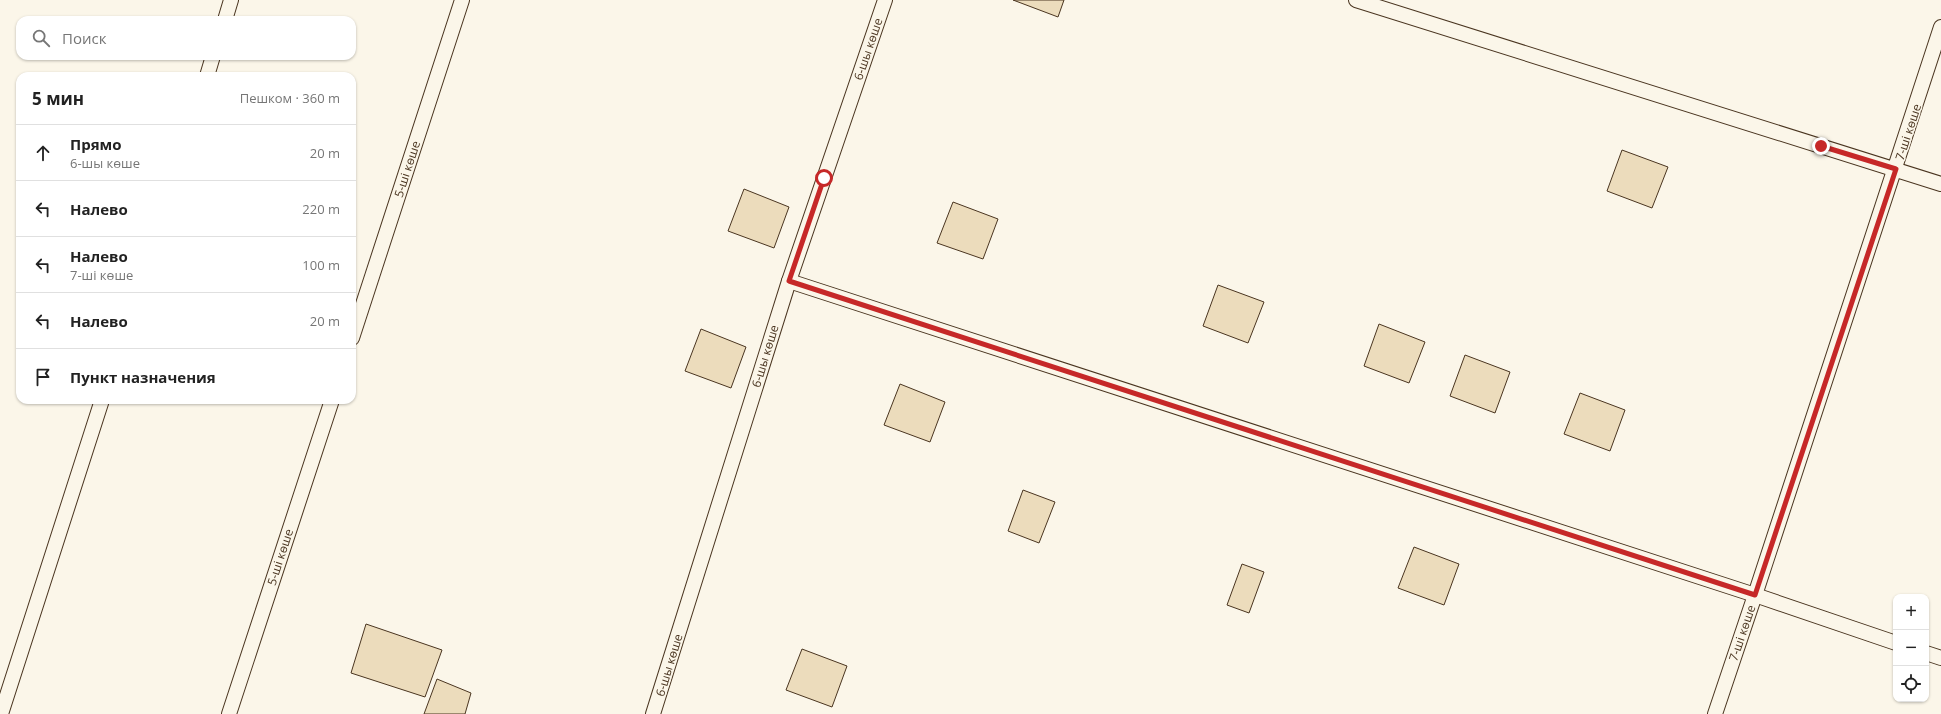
<!DOCTYPE html>
<html lang="ru">
<meta charset="utf-8">
<style>
:root{--surface:#fff;--page:#f2f2f2;--text:#222;--muted:#767676;--line:#e0e0e0}
body{margin:0;font-family:"Open Sans",sans-serif;background:var(--page);color:var(--text)}
.controls{position:absolute;right:12px;bottom:12px;display:grid;overflow:hidden;border-radius:8px;box-shadow:0 1px 3px #0004}
.controls button{width:36px;height:36px;display:grid;place-items:center;padding:0;border:0;border-bottom:1px solid var(--line);background:var(--surface);color:var(--text);font:20px sans-serif}
.stop{position:absolute;width:12px;height:12px;margin:-9px;border:3px solid #c62828;border-radius:50%;background:#fff}
.stop.end{background:#c62828;border-color:#fff;box-shadow:0 1px 4px #0008}
.list{margin:0;padding:0;list-style:none}
h2{display:flex;justify-content:space-between;align-items:center;height:52px;margin:0;padding:0 16px;font-size:17px}
h2 small{font-size:13px;font-weight:400;color:var(--muted)}
.list li{display:grid;grid-template-columns:26px 1fr auto;gap:12px;align-items:center;box-sizing:border-box;height:56px;padding:0 16px;border-top:1px solid var(--line)}
.list b{display:block;font-size:15px;white-space:nowrap}
.list p{margin:0;font-size:13px;white-space:nowrap;color:var(--muted)}
.list em{font-size:13px;font-style:normal;color:var(--muted)}
.icon{flex:none;width:22px;height:22px;fill:none;stroke:currentColor;stroke-width:2;stroke-linecap:round;stroke-linejoin:round}
.map{position:relative;flex:none;width:1941px;height:714px;overflow:hidden}
.search{position:absolute;background:var(--surface);box-shadow:0 1px 3px #0004;left:16px;top:16px;width:340px;height:44px;display:flex;align-items:center;gap:10px;box-sizing:border-box;padding:0 14px;border-radius:12px;color:var(--muted);font-size:15px}
.panel{position:absolute;background:var(--surface);box-shadow:0 1px 3px #0004;left:16px;top:72px;width:340px;height:332px;border-radius:12px}
.map>svg:first-child{display:block}
.building{fill:#ecdcbc;stroke:#4a3520}
.lines{fill:none;stroke-linecap:round;stroke-linejoin:round}
.service-casing{stroke:#4a3520;stroke-width:16}
.service{stroke:#fbf6e9;stroke-width:14}
.route{stroke:#c62828;stroke-width:5}
.labels{text-anchor:middle;dominant-baseline:central;stroke-width:3;stroke-linejoin:round;paint-order:stroke}
.street-label{font-size:12px;fill:#4a3520;stroke:#fbf6e9}
</style>
<div class="map">
<svg width="1941" height="714" viewBox="0 0 1941 714">
<rect width="100%" height="100%" fill="#fbf6e9"/>
<g class="building">
<path d="M1013,0H1064L1058,17Z"/>
<path d="M1622,150L1668,167L1652,208L1607,191Z"/>
<path d="M744,189L789,207L774,248L728,231Z"/>
<path d="M953,202L998,219L983,259L937,243Z"/>
<path d="M1218,285L1264,302L1248,343L1203,326Z"/>
<path d="M1379,324L1425,342L1409,383L1364,366Z"/>
<path d="M701,329L746,347L731,388L685,371Z"/>
<path d="M1465,355L1510,372L1495,413L1450,396Z"/>
<path d="M900,384L945,402L930,442L884,425Z"/>
<path d="M1580,393L1625,410L1610,451L1564,434Z"/>
<path d="M1023,490L1055,502L1039,543L1008,531Z"/>
<path d="M1414,547L1459,564L1444,605L1398,588Z"/>
<path d="M1242,564L1264,572L1249,613L1227,605Z"/>
<path d="M366,624L442,650L425,697L351,673Z"/>
<path d="M802,649L847,666L832,707L786,690Z"/>
<path d="M437,679L471,693L465,714H424Z"/>
</g>
<g class="lines">
<g class="service-casing">
<g id="service">
<path d="M1356,0L1941,184"/>
<path d="M225,20L231,0"/>
<path d="M207,76L213,56"/>
<path d="M789,281L1755,595L1896,643"/>
<path d="M352,338L462,0"/>
<path d="M1926,653L1941,658"/>
<path d="M1,714L102,400"/>
<path d="M229,714L332,400"/>
<path d="M653,714L789,281L885,0"/>
<path d="M1715,714L1755,595L1941,27"/>
</g>
</g>
<use href="#service" class="service"/>
</g>
<g class="lines">
<path class="route" d="M824,178L789,281L1755,595L1896,169L1821,146"/>
</g>
<g class="labels">
<g class="street-label">
<text transform="translate(868 49) rotate(-71)">6-шы көше</text>
<text transform="translate(1908 132) rotate(-72)">7-ші көше</text>
<text transform="translate(407 169) rotate(-72)">5-ші көше</text>
<text transform="translate(765 356) rotate(-73)">6-шы көше</text>
<text transform="translate(280 557) rotate(-72)">5-ші көше</text>
<text transform="translate(1742 633) rotate(-71)">7-ші көше</text>
<text transform="translate(669 665) rotate(-73)">6-шы көше</text>
</g>
</g>
</svg>
<div class="controls">
<button>+</button>
<button>−</button>
<button><svg class="icon" aria-label="locate" viewBox="0 0 24 24"><circle cx="12" cy="12" r="6"/><path d="M12 2v4M12 18v4M2 12h4M18 12h4"/></svg></button>
</div>
<div class="stop" style="left:824px;top:178px"></div>
<div class="stop end" style="left:1821px;top:146px"></div>
<div class="search"><svg class="icon" aria-label="search" viewBox="0 0 24 24"><circle cx="10" cy="10" r="6"/><path d="M15 15l6 6"/></svg>Поиск</div>
<section class="panel">
<h2>5 мин<small>Пешком · 360 m</small></h2>
<ul class="list">
<li><svg class="icon" aria-label="ahead" viewBox="0 0 24 24"><path d="M12 20V5M6 11l6-6 6 6"/></svg><div><b>Прямо</b><p>6-шы көше</p></div><em>20 m</em></li>
<li><svg class="icon" aria-label="left" viewBox="0 0 24 24"><path d="M17 20v-9H6M10 6l-5 5 5 5"/></svg><div><b>Налево</b></div><em>220 m</em></li>
<li><svg class="icon" aria-label="left" viewBox="0 0 24 24"><path d="M17 20v-9H6M10 6l-5 5 5 5"/></svg><div><b>Налево</b><p>7-ші көше</p></div><em>100 m</em></li>
<li><svg class="icon" aria-label="left" viewBox="0 0 24 24"><path d="M17 20v-9H6M10 6l-5 5 5 5"/></svg><div><b>Налево</b></div><em>20 m</em></li>
<li><svg class="icon" aria-label="arrive" viewBox="0 0 24 24"><path d="M6 21V4h12l-3 4 3 4H6"/></svg><div><b>Пункт назначения</b></div></li>
</ul>
</section>
</div>
